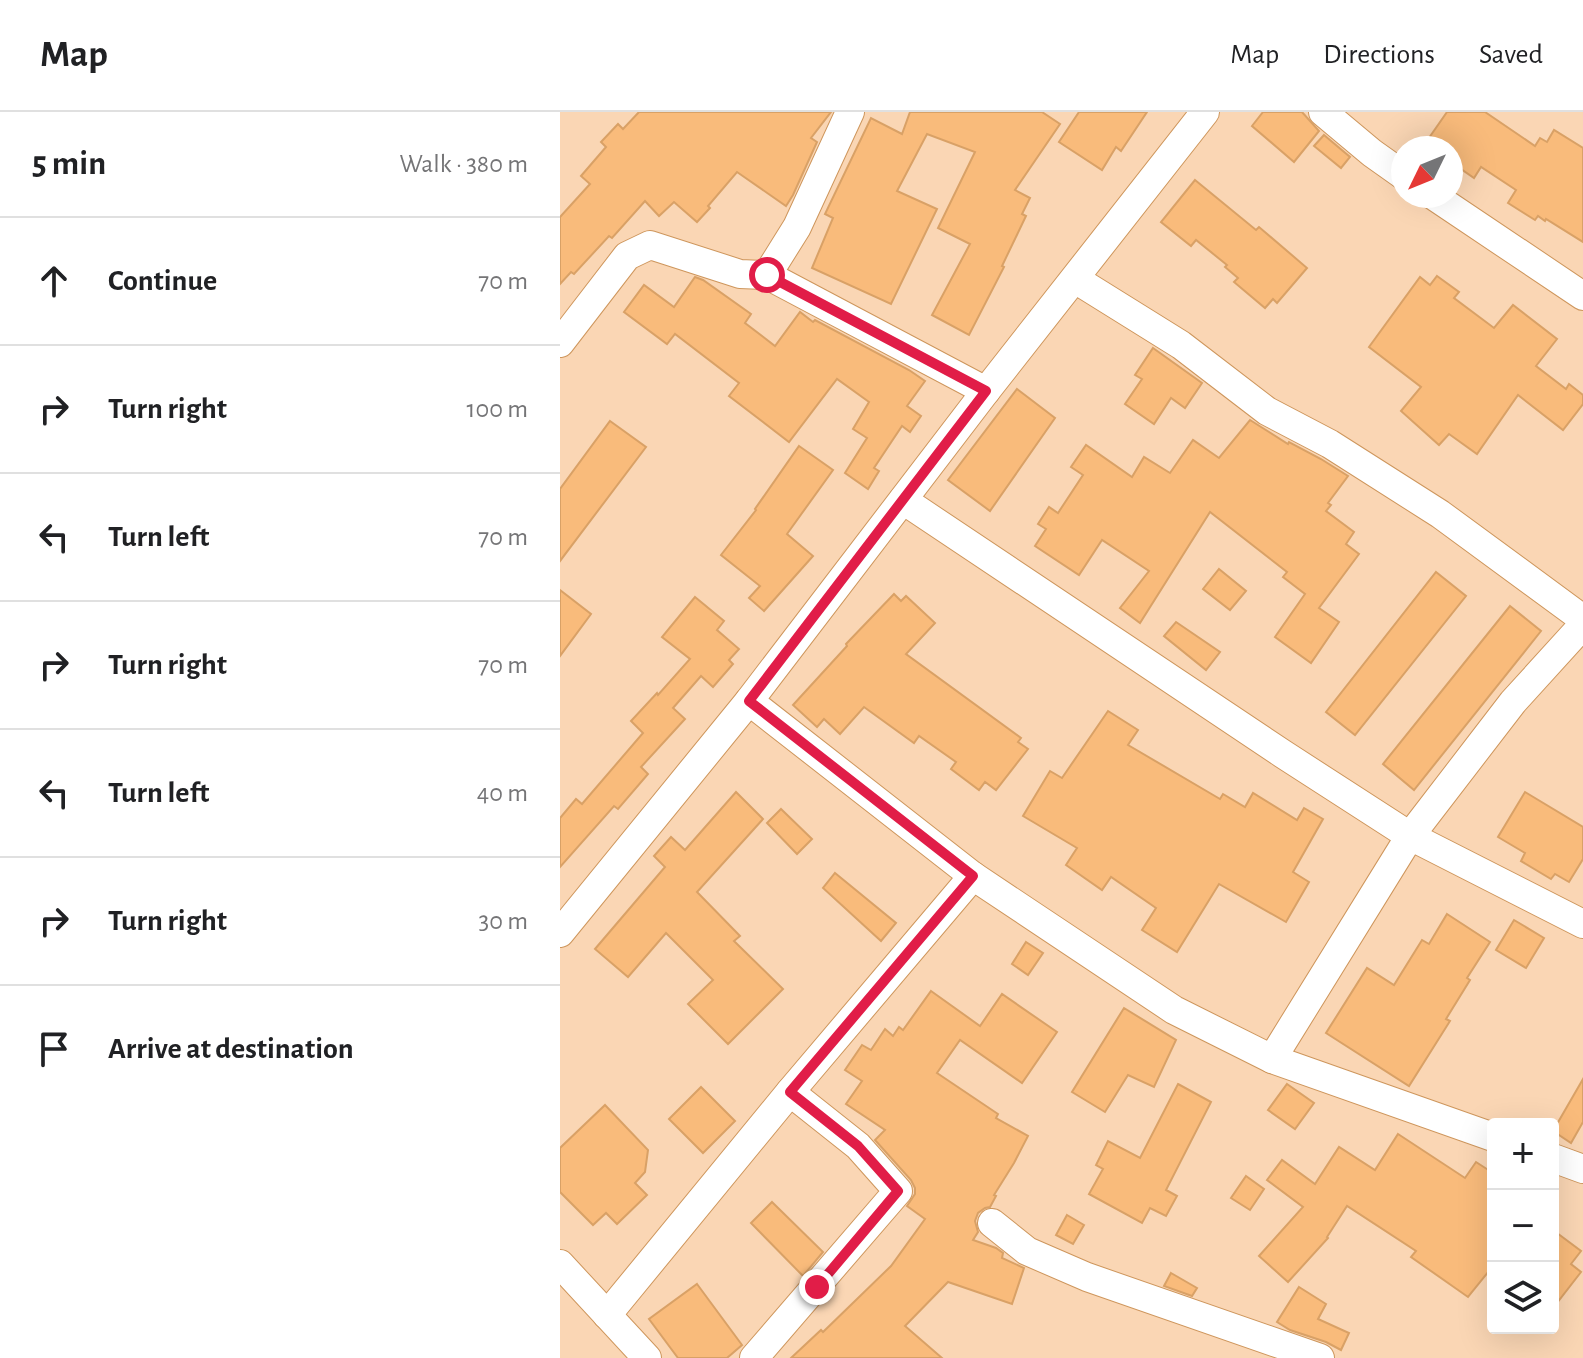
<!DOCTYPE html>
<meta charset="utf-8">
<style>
:root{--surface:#fff;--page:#f6f6f6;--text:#202124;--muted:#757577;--line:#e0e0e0}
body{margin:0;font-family:"Alegreya Sans",sans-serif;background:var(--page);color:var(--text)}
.controls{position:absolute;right:24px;bottom:24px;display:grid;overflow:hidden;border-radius:8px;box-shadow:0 8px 32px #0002}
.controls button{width:72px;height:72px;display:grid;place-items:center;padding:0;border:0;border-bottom:2px solid var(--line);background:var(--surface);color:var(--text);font:40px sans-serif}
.compass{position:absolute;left:831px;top:24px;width:72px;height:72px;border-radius:50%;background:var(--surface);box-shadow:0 8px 32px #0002;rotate:227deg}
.stop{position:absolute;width:24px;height:24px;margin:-18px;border:6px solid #e11d48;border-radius:50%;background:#fff}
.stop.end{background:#e11d48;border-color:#fff;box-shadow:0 2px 8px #0008}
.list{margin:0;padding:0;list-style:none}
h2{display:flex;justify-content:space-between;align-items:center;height:104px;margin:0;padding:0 32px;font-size:34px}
h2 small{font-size:26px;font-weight:400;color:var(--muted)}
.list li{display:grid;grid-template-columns:52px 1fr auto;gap:24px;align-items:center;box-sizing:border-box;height:128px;padding:0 32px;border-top:2px solid var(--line)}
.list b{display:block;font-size:30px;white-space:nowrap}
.list em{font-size:26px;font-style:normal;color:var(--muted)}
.icon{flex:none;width:44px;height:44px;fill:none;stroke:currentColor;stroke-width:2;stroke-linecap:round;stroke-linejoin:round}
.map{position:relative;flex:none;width:1023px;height:1246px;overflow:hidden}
header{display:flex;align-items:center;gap:48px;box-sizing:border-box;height:112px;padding:0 40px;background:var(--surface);border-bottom:2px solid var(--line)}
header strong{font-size:38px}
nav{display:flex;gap:44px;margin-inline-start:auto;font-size:28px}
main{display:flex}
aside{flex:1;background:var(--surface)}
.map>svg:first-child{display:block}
.building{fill:#f9bb7b;stroke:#d9a166;stroke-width:2}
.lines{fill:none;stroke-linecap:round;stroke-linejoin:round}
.street-casing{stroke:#ce965c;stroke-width:30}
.street{stroke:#fff;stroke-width:28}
.route{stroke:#e11d48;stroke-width:10}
</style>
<header>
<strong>Map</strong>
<nav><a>Map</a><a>Directions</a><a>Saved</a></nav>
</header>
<main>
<aside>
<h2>5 min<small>Walk · 380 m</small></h2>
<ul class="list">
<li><svg class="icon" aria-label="ahead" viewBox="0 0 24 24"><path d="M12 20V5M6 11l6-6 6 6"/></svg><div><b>Continue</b></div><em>70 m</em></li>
<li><svg class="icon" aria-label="right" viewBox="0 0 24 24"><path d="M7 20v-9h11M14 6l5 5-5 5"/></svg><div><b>Turn right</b></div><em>100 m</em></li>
<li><svg class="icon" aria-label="left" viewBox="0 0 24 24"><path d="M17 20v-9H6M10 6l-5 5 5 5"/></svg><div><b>Turn left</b></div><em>70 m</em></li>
<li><svg class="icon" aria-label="right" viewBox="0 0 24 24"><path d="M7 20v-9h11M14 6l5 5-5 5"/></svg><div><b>Turn right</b></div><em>70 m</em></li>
<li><svg class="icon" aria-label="left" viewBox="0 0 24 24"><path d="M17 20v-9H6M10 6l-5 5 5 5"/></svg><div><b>Turn left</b></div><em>40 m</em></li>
<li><svg class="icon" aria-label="right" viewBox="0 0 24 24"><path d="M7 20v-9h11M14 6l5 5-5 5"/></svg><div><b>Turn right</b></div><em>30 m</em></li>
<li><svg class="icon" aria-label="arrive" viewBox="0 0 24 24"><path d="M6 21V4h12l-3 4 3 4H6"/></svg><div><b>Arrive at destination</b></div></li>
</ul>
</aside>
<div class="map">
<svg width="1023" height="1246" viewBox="0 0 1023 1246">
<rect width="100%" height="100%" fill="#fad6b4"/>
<g class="building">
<path d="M79,0H271L251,26L257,30L233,83L226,94L177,60L148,94L150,96L137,110L114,90L99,104L85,89L52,126L49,124L14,162L11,160L0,172V105L30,72L21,64L46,35L41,30L58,12L63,17Z"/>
<path d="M350,0H482L500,12L455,78L470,86L462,102L466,104L442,154L444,155L409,223L372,203L410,132L378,116L415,40L367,22L337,79L377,97L331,192L252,156L273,106L265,102L311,6L342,22Z"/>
<path d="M519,0H587L561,39L556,35L542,58L499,30Z"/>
<path d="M703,0H742L759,19L734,50L692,14Z"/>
<path d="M887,0H925L975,34L980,26L987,30L994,18L1023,36V130L986,107L985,109L978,104L975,108L948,91L956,78L921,55L914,66L891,50V36H862Z"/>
<path d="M764,23L790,45L781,56L754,34Z"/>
<path d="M635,68L696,118L699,115L747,156L717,191L713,187L705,196L674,170L678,166L665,155L667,153L636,128L631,134L601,110Z"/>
<path d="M877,164L899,180L894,186L934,216L953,193L997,227L976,254L1006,277L1009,272L1023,283V292L1003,318L958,283L917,342L889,322L879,333L841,299L861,275L809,235L860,165L870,173Z"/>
<path d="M135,165L143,168L191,202L185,211L215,234L240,200L253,210L255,208L349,258L365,269L347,294L361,304L350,320L342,314L314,356L319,359L308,377L285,361L307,326L293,317L309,290L277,267L229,330L169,284L179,271L115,222L107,232L64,200L84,173L114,195Z"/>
<path d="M593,236L642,271L625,296L611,286L594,312L565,292L582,267L575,263Z"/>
<path d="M457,277L495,306L430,399L388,368Z"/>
<path d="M690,308L728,332L729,330L761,347L788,364L768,391L771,393L766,399L794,420L786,432L799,442L759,496L779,510L751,551L715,525L745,482L723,465L727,460L650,400L580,511L560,496L589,459L542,428L519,463L475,434L486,417L478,412L489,395L498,401L523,363L511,355L526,333L572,365L584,345L610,361L633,328L659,346Z"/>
<path d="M50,309L86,335L0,449V377Z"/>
<path d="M239,334L273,358L227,422L253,444L204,499L189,486L200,474L161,443L196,398L195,397Z"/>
<path d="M659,457L686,479L670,498L643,477Z"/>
<path d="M876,460L906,484L795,623L766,600Z"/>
<path d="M0,478L31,502L0,544Z"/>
<path d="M334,482L341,489L346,484L375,511L346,542L461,626L458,630L468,637L436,678L425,670L419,678L391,657L396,650L359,624L354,631L304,595L280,622L264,607L257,615L233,593L287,534L286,532Z"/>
<path d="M135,485L164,509L157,518L179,537L169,548L173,552L153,575L141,564L113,596L125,607L81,655L88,662L58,697L54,694L0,755V706L16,687L22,692L83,621L71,609L97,581L98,583L130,547L102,525Z"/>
<path d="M950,494L981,519L854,678L823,652Z"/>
<path d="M616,510L660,540L646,558L604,524Z"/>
<path d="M548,599L578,618L568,633L660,687L663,682L685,695L693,681L737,708L744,696L763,707L733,760L749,770L726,810L659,772L617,840L582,818L596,796L551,765L542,778L506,753L517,736L463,704L490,659L502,666Z"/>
<path d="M176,680L203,707L137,780L180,824L174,829L223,877L168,932L128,892L153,868L106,821L68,865L35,837L105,755L94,744L111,725L125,738Z"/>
<path d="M965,680L1023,715V747L1009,770L995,762L991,767L961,749L965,741L938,725Z"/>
<path d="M221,697L252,727L237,742L207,711Z"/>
<path d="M275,761L336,811L321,829L263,776Z"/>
<path d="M887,802L930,830L907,866L910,868L886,907L890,909L849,974L766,921L807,856L834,873L862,828L869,832Z"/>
<path d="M954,808L984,826L966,856L936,838Z"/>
<path d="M466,830L483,841L468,863L452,852Z"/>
<path d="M371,879L420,914L442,882L497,920L462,971L400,928L377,961L438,1002L436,1006L468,1024L454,1051L434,1083L436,1084L430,1095L425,1096L418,1101L415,1109L418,1120L413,1128L436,1136L443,1141L442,1146L464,1156L452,1192L388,1170L345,1214L382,1246H231L261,1218L263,1220L331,1154L365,1107L347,1094L355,1082V1076L351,1068L315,1028L325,1018L286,992L302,969L285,958L302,933L311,938L325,917L333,924L339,915L343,918Z"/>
<path d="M564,896L616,928L594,975L568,963L545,1000L512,980Z"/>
<path d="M1023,967V1010L1011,1031L993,1019Z"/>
<path d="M618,972L651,990L606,1078L617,1084L606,1104L590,1096L582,1111L529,1082L543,1057L536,1053L548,1029L580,1046Z"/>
<path d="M727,972L754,991L735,1017L708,998Z"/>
<path d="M141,975L175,1009L143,1041L109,1007Z"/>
<path d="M45,993L88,1038L85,1060L75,1071L87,1083L57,1112L46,1101L33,1113L0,1080V1036Z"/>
<path d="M838,1022L905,1066L916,1050L933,1061V1154L908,1185L851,1145L856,1139L787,1094L767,1125L768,1126L728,1170L699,1144L743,1095L707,1068L722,1048L755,1072L779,1035L815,1058Z"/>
<path d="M686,1064L704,1077L690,1098L671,1086Z"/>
<path d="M212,1090L263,1140L243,1164L191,1111Z"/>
<path d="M507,1103L524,1113L513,1132L496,1123Z"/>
<path d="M993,1118L1021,1139L1011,1152L1021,1160L993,1196Z"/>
<path d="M611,1161L637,1176L632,1184L604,1174Z"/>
<path d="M137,1172L182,1233L167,1246H118L89,1207Z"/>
<path d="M739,1175L766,1192L758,1207L789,1221L781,1238L766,1230L730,1218L717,1210Z"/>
</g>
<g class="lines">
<g class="street-casing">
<g id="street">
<path d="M763,0L812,41L843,63"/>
<path d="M874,84L1023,184"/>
<path d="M207,163L237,115L290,0"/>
<path d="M515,167L621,233L707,299L770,332L880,402L1023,507"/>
<path d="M0,231L67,144L90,133L180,162L207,163L426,279"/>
<path d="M343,388L723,642L850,724L1023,812"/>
<path d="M189,589L413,764L614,898L712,947L933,1025"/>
<path d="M0,821L189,589L426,279L645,0"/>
<path d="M712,947L850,724L953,590L1023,513"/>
<path d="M993,1046L1023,1057"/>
<path d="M432,1111L467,1139L527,1165L760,1246"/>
<path d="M0,1152L87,1246"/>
<path d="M47,1203L230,980L413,764"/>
<path d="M194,1246L338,1079L298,1034L230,980"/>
</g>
</g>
<use href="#street" class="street"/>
</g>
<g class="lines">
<path class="route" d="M207,163L426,279L189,589L413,764L230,980L298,1034L338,1079L257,1175"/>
</g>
</svg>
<div class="controls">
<button>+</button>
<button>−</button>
<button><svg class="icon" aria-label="layers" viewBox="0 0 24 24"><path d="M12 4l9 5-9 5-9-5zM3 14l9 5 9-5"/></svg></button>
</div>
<svg class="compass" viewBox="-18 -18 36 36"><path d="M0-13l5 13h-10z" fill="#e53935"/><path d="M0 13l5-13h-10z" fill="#757577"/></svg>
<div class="stop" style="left:207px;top:163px"></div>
<div class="stop end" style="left:257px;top:1175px"></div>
</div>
</main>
